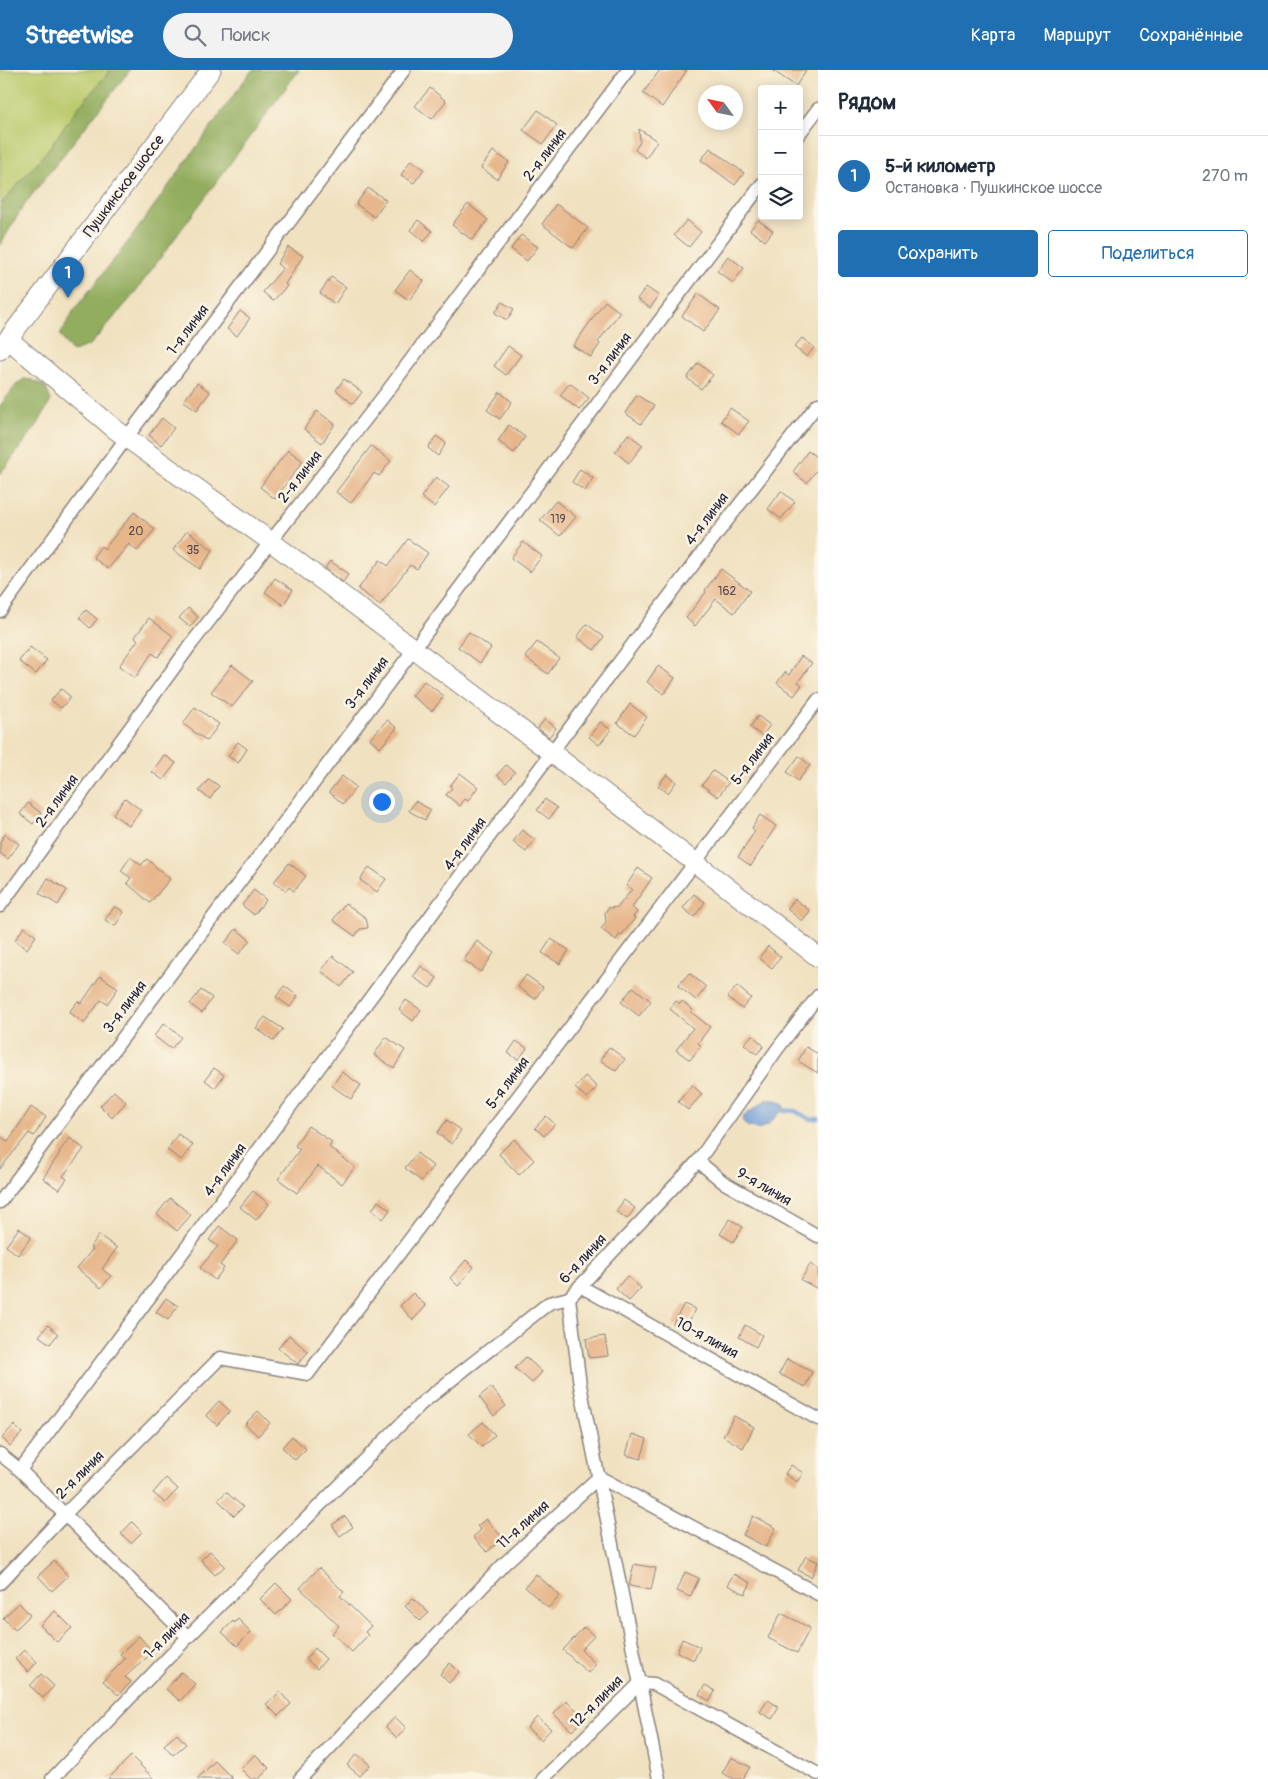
<!DOCTYPE html>
<html lang="ru">
<meta charset="utf-8">
<style>
:root{--surface:#fff;--page:#f2f2f3;--text:#1f2937;--muted:#747a83;--line:#e0e1e3;--accent:#1f6fb2}
body{margin:0;font-family:Pangolin,sans-serif;background:var(--page);color:var(--text)}
.controls{position:absolute;right:15px;top:15px;display:grid;overflow:hidden;border-radius:5px;box-shadow:0 2px 12px #0003}
.controls button{width:45px;height:45px;display:grid;place-items:center;padding:0;border:0;border-bottom:1px solid var(--line);background:var(--surface);color:var(--text);font:25px sans-serif}
.compass{position:absolute;left:698px;top:15px;width:45px;height:45px;border-radius:50%;background:var(--surface);box-shadow:0 2px 12px #0003;rotate:303deg}
.you{position:absolute;left:381px;top:731px;width:18px;height:18px;margin:-12px;border:4px solid #fff;border-radius:50%;background:#1a73e8;box-shadow:0 0 0 8px #1a73e833}
.badge{display:grid;place-items:center;width:32px;height:32px;border-radius:50%;background:var(--accent);color:#fff;font-size:16px;font-weight:700}
.pin{position:absolute;translate:-50% -41px;filter:drop-shadow(0 1px 2px #0008)}
.pin::after{content:'';position:absolute;top:26px;width:18px;height:15px;background:inherit;clip-path:polygon(0 0,100% 0,50% 100%)}
.list{margin:0;padding:0;list-style:none}
h2{display:flex;justify-content:space-between;align-items:center;height:65px;margin:0;padding:0 20px;font-size:21px}
h2 small{font-size:16px;font-weight:400;color:var(--muted)}
.list li{display:grid;grid-template-columns:32px 1fr auto;gap:15px;align-items:center;box-sizing:border-box;height:80px;padding:0 20px;border-top:1px solid var(--line)}
.list b{display:block;font-size:19px;white-space:nowrap}
.list p{margin:0;font-size:16px;white-space:nowrap;color:var(--muted)}
.list em{font-size:16px;font-style:normal;color:var(--muted)}
.actions{display:flex;gap:10px;padding:15px 20px}
.actions a{flex:1;padding:11px 0;border:1px solid var(--accent);border-radius:5px;text-align:center;font-size:18px;color:var(--accent)}
.actions .main{background:var(--accent);color:#fff}
.icon{flex:none;width:28px;height:28px;fill:none;stroke:currentColor;stroke-width:2;stroke-linecap:round;stroke-linejoin:round}
.map{position:relative;flex:none;width:818px;height:1709px;overflow:hidden}
header{display:flex;align-items:center;gap:30px;box-sizing:border-box;height:70px;padding:0 25px;background:var(--accent);color:#fff}
header strong{font-size:24px}
nav{display:flex;gap:28px;margin-inline-start:auto;font-size:18px}
.search{width:350px;height:45px;background:var(--page);display:flex;align-items:center;gap:12px;box-sizing:border-box;padding:0 18px;border-radius:28px;color:var(--muted);font-size:19px}
main{display:flex}
aside{flex:1;background:var(--surface)}
.map>svg:first-child{display:block}
.green{fill:#bac96b;stroke:#6e7653}
.forest{fill:#93ad5f;stroke:#5a684d}
.water{fill:#6e9dd7;stroke:#486089}
.lines{fill:none;stroke-linecap:round;stroke-linejoin:round}
.stream{stroke:#6e9dd7;stroke-width:4.5}
.building{fill:#e7b68b}
.street-casing{stroke:#89827e;stroke-width:15}
.secondary-casing{stroke:#89827e;stroke-width:21}
.street{stroke:#fff;stroke-width:12}
.secondary{stroke:#fff;stroke-width:19}
.labels{text-anchor:middle;dominant-baseline:central;stroke-width:5;stroke-linejoin:round;paint-order:stroke}
.number-label{font-size:12px;fill:#53474f}
.street-label{font-size:15px;fill:#22223b;stroke:#fcf5e5}
</style>
<header>
<strong>Streetwise</strong>
<div class="search"><svg class="icon" aria-label="search" viewBox="0 0 24 24"><circle cx="10" cy="10" r="6"/><path d="M15 15l6 6"/></svg>Поиск</div>
<nav><a>Карта</a><a>Маршрут</a><a>Сохранённые</a></nav>
</header>
<main>
<div class="map">
<svg width="818" height="1709" viewBox="0 0 818 1709">
<rect width="100%" height="100%" fill="#fcf5e5"/>
<filter id="ink" filterUnits="userSpaceOnUse"><feTurbulence type="fractalNoise" baseFrequency=".02" numOctaves="2"/><feDisplacementMap in="SourceGraphic" scale="10" xChannelSelector="R" yChannelSelector="G"/><feConvolveMatrix kernelMatrix="1 2 1 2 8 2 1 2 1" color-interpolation-filters="sRGB"/></filter>
<filter id="wash" filterUnits="userSpaceOnUse"><feTurbulence type="fractalNoise" baseFrequency=".0096" numOctaves="4" result="noise"/><feDisplacementMap in="SourceGraphic" scale="20" xChannelSelector="R" yChannelSelector="G"/><feGaussianBlur stdDeviation="1.12" result="paint"/><feColorMatrix in="noise" values="0 0 0 0 0 0 0 0 0 0 0 0 0 0 0 0 0 1.4 0 .05"/><feComposite in="paint" operator="in"/></filter>
<g filter="url(#wash)">
<rect width="100%" height="100%" fill="#f0e1c0"/>
<path class="green" d="M0,0H111L78,38L47,81L0,135Z"/>
<g class="forest">
<path d="M111,0H130L24,135L0,175V135L47,81L78,38Z"/>
<path d="M252,0H299L130,229L91,274L72,282L60,265L74,240L131,168Z"/>
<path d="M24,309L32,310L45,316L51,330L38,354L0,404V336L17,314Z"/>
</g>
<path class="water" d="M766,1030H776L785,1036L769,1054L759,1059L747,1056L742,1050L744,1046Z"/>
<g class="lines">
<path class="stream" d="M777,1040L795,1041L810,1049L818,1048"/>
</g>
<g id="blocks">
<g class="building">
<path d="M660,0H687L662,37L643,23Z"/>
<path d="M772,0H806L796,16Z"/>
<path d="M430,18L446,31L432,49L415,36Z"/>
<path d="M538,40L557,55L543,74L523,60Z"/>
<path d="M639,59L657,71L646,88L635,80L640,72Z"/>
<path d="M710,78L744,103L735,115L701,90Z"/>
<path d="M493,81L509,92L497,109L481,98Z"/>
<path d="M411,90L424,99L414,113L401,105Z"/>
<path d="M368,118L386,130L374,147L356,134Z"/>
<path d="M468,134L488,150L472,170L452,155Z"/>
<path d="M556,134L588,158L573,178L542,154Z"/>
<path d="M418,150L432,161L424,172L410,160Z"/>
<path d="M687,150L701,162L689,177L674,165Z"/>
<path d="M758,150L773,161L765,171L750,160Z"/>
<path d="M521,165L538,177L527,191L511,179Z"/>
<path d="M288,177L303,186L285,214L287,216L273,231L263,222L283,198L277,194Z"/>
<path d="M728,186L744,198L733,213L717,201Z"/>
<path d="M410,200L424,211L409,230L395,220Z"/>
<path d="M331,207L346,217L335,234L320,223Z"/>
<path d="M646,217L659,226L650,238L637,229Z"/>
<path d="M698,224L720,240L703,262L682,246Z"/>
<path d="M605,231L620,242L598,272L600,274L591,287L573,276Z"/>
<path d="M502,232L514,239L507,250L495,243Z"/>
<path d="M240,241L250,248L237,266L227,259Z"/>
<path d="M802,268L814,277L807,287L794,277Z"/>
<path d="M508,276L521,285L506,305L494,296Z"/>
<path d="M698,293L713,305L701,319L687,308Z"/>
<path d="M344,309L362,322L353,334L336,320Z"/>
<path d="M197,313L210,322L197,340L184,331Z"/>
<path d="M570,313L589,328L579,340L560,325Z"/>
<path d="M500,322L512,332L500,349L487,340Z"/>
<path d="M637,325L654,336L641,354L625,343Z"/>
<path d="M730,338L749,351L739,364L721,351Z"/>
<path d="M317,341L335,354L322,373L304,359Z"/>
<path d="M162,348L174,358L161,375L149,365Z"/>
<path d="M509,355L525,367L514,383L498,371Z"/>
<path d="M628,364L643,375L629,393L615,382Z"/>
<path d="M436,366L446,373L438,386L428,378Z"/>
<path d="M371,376L391,391L379,406L374,403L351,433L336,422Z"/>
<path d="M288,380L303,391L275,429L260,417Z"/>
<path d="M808,381L818,388V398L807,413L793,402Z"/>
<path d="M580,399L593,408L585,421L572,412Z"/>
<path d="M436,407L449,417L434,437L421,427Z"/>
<path d="M781,421L795,432L781,449L768,439Z"/>
<path d="M556,431L576,447L560,466L540,450Z"/>
<path d="M134,442L155,459L137,481L129,474L108,499L93,487L101,476L104,479Z"/>
<path d="M187,461L213,480L200,499L173,480Z"/>
<path d="M408,469L428,483L417,499L410,495L380,535L358,519L380,490L388,496Z"/>
<path d="M523,472L542,486L530,502L511,488Z"/>
<path d="M330,491L349,504L343,512L325,498Z"/>
<path d="M721,499L750,521L734,543L716,529L695,556L686,548L706,522L705,520Z"/>
<path d="M275,508L293,520L283,535L265,522Z"/>
<path d="M188,538L198,547L190,557L179,548Z"/>
<path d="M86,540L97,549L90,558L79,548Z"/>
<path d="M149,548L173,566L158,587L152,583L135,608L119,596L138,570L135,567Z"/>
<path d="M587,554L604,567L594,580L577,567Z"/>
<path d="M469,562L491,578L480,593L458,577Z"/>
<path d="M537,572L559,588L548,604L525,587Z"/>
<path d="M30,577L47,590L36,604L19,591Z"/>
<path d="M801,586L812,593L798,612L802,615L794,626L777,613L785,602L789,605Z"/>
<path d="M232,595L253,611L232,637L211,622Z"/>
<path d="M658,596L675,608L664,624L647,612Z"/>
<path d="M424,611L444,626L432,641L412,626Z"/>
<path d="M61,619L71,627L61,638L51,630Z"/>
<path d="M630,634L647,647L634,665L617,653Z"/>
<path d="M195,637L219,654L207,671L183,654Z"/>
<path d="M758,646L770,655L762,666L750,657Z"/>
<path d="M545,649L556,658L549,667L538,658Z"/>
<path d="M387,650L397,658L380,678L370,669Z"/>
<path d="M600,652L611,660L599,675L589,667Z"/>
<path d="M238,672L247,679L238,693L228,686Z"/>
<path d="M164,685L176,693L163,710L152,702Z"/>
<path d="M799,686L810,695L798,711L787,702Z"/>
<path d="M506,695L515,702L506,713L497,705Z"/>
<path d="M713,701L729,712L718,727L702,715Z"/>
<path d="M460,703L478,717L468,731L465,729L460,736L446,725L452,718L450,716Z"/>
<path d="M667,704L676,712L668,723L658,716Z"/>
<path d="M342,706L356,717L343,734L329,722Z"/>
<path d="M209,709L219,716L210,729L199,721Z"/>
<path d="M125,728L141,740L129,756L113,744Z"/>
<path d="M545,729L557,738L549,749L537,740Z"/>
<path d="M415,731L431,740L425,750L409,741Z"/>
<path d="M28,733L41,743L33,754L20,744Z"/>
<path d="M760,745L776,756L751,796L738,787L755,761L752,758Z"/>
<path d="M522,760L535,770L526,782L513,772Z"/>
<path d="M5,764L19,774L8,789L0,783V772Z"/>
<path d="M130,787L141,795L147,789L170,809L150,833L127,813L131,808L121,801Z"/>
<path d="M289,793L306,806L294,821L289,817L286,821L274,812Z"/>
<path d="M369,797L386,809L377,822L360,810Z"/>
<path d="M638,798L652,808L632,837L637,842L633,847L635,848L621,866L620,864L616,870L601,859L606,852L605,843L608,838L618,837L632,819L626,816Z"/>
<path d="M48,808L67,820L58,835L39,823Z"/>
<path d="M254,820L266,830L254,845L242,835Z"/>
<path d="M694,824L705,832L694,847L683,838Z"/>
<path d="M795,829L810,841L802,851L787,839Z"/>
<path d="M345,833L366,848L368,858L360,859L355,866L333,850Z"/>
<path d="M115,836L124,842L115,856L105,850Z"/>
<path d="M24,857L36,866L27,879L15,870Z"/>
<path d="M236,859L250,870L239,884L225,873Z"/>
<path d="M551,869L569,880L560,894L542,883Z"/>
<path d="M477,871L494,883L481,902L464,890Z"/>
<path d="M768,876L781,887L772,898L759,888Z"/>
<path d="M333,886L353,902L341,917L321,901Z"/>
<path d="M421,896L437,908L430,918L413,907Z"/>
<path d="M689,903L706,917L696,930L678,916Z"/>
<path d="M526,905L543,917L535,929L518,917Z"/>
<path d="M100,906L118,918L107,934L101,930L84,953L69,942L78,931L81,934Z"/>
<path d="M284,916L298,926L290,937L276,927Z"/>
<path d="M737,916L751,928L742,939L728,927Z"/>
<path d="M633,917L651,931L639,946L621,932Z"/>
<path d="M201,920L212,928L202,943L190,934Z"/>
<path d="M406,930L421,940L413,951L399,940Z"/>
<path d="M676,931L680,934L682,931L693,940L691,942L710,957L698,973L701,976L690,990L676,980L693,958L670,939Z"/>
<path d="M265,947L283,959L274,971L256,958Z"/>
<path d="M164,953L181,967L171,979L154,966Z"/>
<path d="M752,965L764,976L757,984L744,974Z"/>
<path d="M386,967L405,980L394,998L374,985Z"/>
<path d="M516,971L527,978L519,990L508,983Z"/>
<path d="M609,977L625,989L616,1001L600,990Z"/>
<path d="M806,977L818,984V1003L798,991Z"/>
<path d="M214,998L224,1005L215,1018L205,1010Z"/>
<path d="M342,1002L361,1015L351,1029L332,1016Z"/>
<path d="M585,1006L597,1017L587,1028L575,1018Z"/>
<path d="M692,1015L702,1024L688,1040L678,1032Z"/>
<path d="M114,1021L126,1032L112,1048L100,1036Z"/>
<path d="M31,1037L46,1047L34,1066L29,1063L0,1099V1065L8,1072Z"/>
<path d="M546,1046L555,1054L544,1066L535,1058Z"/>
<path d="M447,1050L461,1060L452,1074L437,1063Z"/>
<path d="M308,1056L332,1072L329,1077L355,1097L342,1114L318,1096L297,1123L278,1109L300,1079L295,1076Z"/>
<path d="M178,1064L193,1075L181,1090L167,1080Z"/>
<path d="M70,1068L84,1079L63,1106L67,1109L59,1120L43,1108L60,1083L59,1082Z"/>
<path d="M514,1069L534,1090L519,1105L499,1084Z"/>
<path d="M417,1083L433,1096L421,1111L405,1098Z"/>
<path d="M253,1121L269,1134L256,1150L240,1137Z"/>
<path d="M170,1128L191,1145L177,1161L157,1144Z"/>
<path d="M624,1130L635,1138L627,1149L616,1141Z"/>
<path d="M378,1131L390,1140L383,1149L372,1140Z"/>
<path d="M730,1149L743,1157L733,1172L720,1164Z"/>
<path d="M219,1156L238,1170L220,1195L224,1198L215,1210L200,1198L218,1176L209,1170Z"/>
<path d="M19,1158L31,1167L18,1185L6,1176Z"/>
<path d="M99,1165L117,1178L102,1199L111,1206L101,1218L77,1198L93,1179L90,1178Z"/>
<path d="M466,1190L474,1197L458,1216L450,1208Z"/>
<path d="M810,1194L818,1199V1219L801,1210Z"/>
<path d="M627,1206L641,1218L629,1231L616,1219Z"/>
<path d="M413,1223L426,1236L413,1250L400,1236Z"/>
<path d="M166,1228L178,1236L168,1250L156,1242Z"/>
<path d="M684,1234L695,1239L685,1260L673,1254Z"/>
<path d="M48,1255L58,1264L50,1274L39,1266Z"/>
<path d="M745,1255L762,1265L756,1277L739,1267Z"/>
<path d="M289,1265L308,1282L298,1294L278,1278Z"/>
<path d="M605,1266L608,1286L589,1288L586,1269Z"/>
<path d="M526,1287L542,1302L532,1313L515,1298Z"/>
<path d="M787,1289L812,1302L805,1317L779,1304Z"/>
<path d="M491,1317L506,1336L494,1346L479,1327Z"/>
<path d="M219,1331L230,1341L217,1355L206,1345Z"/>
<path d="M258,1341L270,1353L258,1366L245,1354Z"/>
<path d="M734,1346L754,1357L743,1378L723,1366Z"/>
<path d="M483,1352L495,1365L482,1377L469,1364Z"/>
<path d="M14,1355L22,1363L10,1376L2,1368Z"/>
<path d="M632,1364L647,1369L641,1389L626,1385Z"/>
<path d="M292,1366L306,1379L295,1390L282,1377Z"/>
<path d="M791,1395L803,1403L797,1412L785,1404Z"/>
<path d="M166,1408L178,1419L165,1433L153,1423Z"/>
<path d="M226,1422L243,1437L234,1446L218,1430Z"/>
<path d="M345,1446L353,1457L340,1466L332,1455Z"/>
<path d="M753,1446L776,1458L766,1477L743,1465Z"/>
<path d="M486,1449L503,1468L487,1482L473,1467L481,1460L477,1456Z"/>
<path d="M132,1452L142,1462L131,1473L121,1464Z"/>
<path d="M210,1481L225,1496L215,1505L201,1490Z"/>
<path d="M806,1486L818,1492L811,1507L798,1500Z"/>
<path d="M54,1491L68,1506L52,1521L38,1506Z"/>
<path d="M634,1494L656,1498L651,1520L629,1516Z"/>
<path d="M319,1498L344,1522L340,1526L371,1556L365,1562L368,1565L352,1582L332,1563L339,1556L300,1518Z"/>
<path d="M685,1502L699,1508L690,1527L677,1521Z"/>
<path d="M536,1504L560,1526L548,1538L525,1517Z"/>
<path d="M734,1504L751,1513L745,1524L727,1515Z"/>
<path d="M276,1513L292,1529L276,1545L260,1529Z"/>
<path d="M413,1528L429,1543L420,1551L405,1536Z"/>
<path d="M19,1533L30,1545L15,1560L3,1548Z"/>
<path d="M55,1541L72,1558L57,1572L40,1555Z"/>
<path d="M781,1543L810,1558L797,1583L768,1568Z"/>
<path d="M238,1549L251,1562L237,1576L222,1562L233,1551L234,1553Z"/>
<path d="M584,1557L594,1566L581,1580L596,1594L588,1603L563,1580Z"/>
<path d="M139,1566L153,1582L125,1607L131,1612L118,1625L103,1611L125,1589L120,1584Z"/>
<path d="M682,1569L700,1577L694,1590L677,1582Z"/>
<path d="M315,1578L326,1589L317,1599L306,1589Z"/>
<path d="M24,1580L37,1592L28,1602L15,1589Z"/>
<path d="M450,1593L459,1602L449,1613L440,1604Z"/>
<path d="M181,1602L195,1614L180,1631L166,1619Z"/>
<path d="M41,1604L54,1616L43,1628L30,1616Z"/>
<path d="M705,1615L715,1621L710,1631L699,1625Z"/>
<path d="M280,1622L291,1634L278,1646L266,1634Z"/>
<path d="M768,1630L779,1637L772,1649L760,1642Z"/>
<path d="M566,1631L585,1647L572,1661L554,1644Z"/>
<path d="M395,1647L406,1658L397,1668L386,1657Z"/>
<path d="M537,1647L551,1659L541,1670L527,1658Z"/>
<path d="M177,1664L186,1674L173,1685L164,1675Z"/>
<path d="M255,1684L269,1698L259,1709H251L241,1699Z"/>
<path d="M357,1684L370,1695L360,1706L347,1695Z"/>
<path d="M131,1686L154,1709H108Z"/>
<path d="M731,1687L750,1697L743,1709H734L722,1703Z"/>
<path d="M215,1691L233,1709H197Z"/>
</g>
</g>
</g>
<g filter="url(#ink)">
<use href="#blocks" fill-opacity="0" stroke="#89827e" stroke-width="1"/>
<g class="lines">
<g class="street-casing">
<g id="street">
<path d="M799,64L818,39"/>
<path d="M0,541L127,367L404,0"/>
<path d="M0,836L192,573L386,323L628,0"/>
<path d="M698,1091L723,1112L818,1166"/>
<path d="M0,1132L762,114"/>
<path d="M580,1216L818,1349"/>
<path d="M569,1228L580,1315L659,1709"/>
<path d="M0,1384L20,1400L188,1567"/>
<path d="M20,1400C288,1047 543,682 818,334"/>
<path d="M0,1513L65,1444L220,1288L308,1304L818,630"/>
<path d="M52,1709L188,1567L422,1333L549,1233L569,1228L698,1091L778,978L818,926"/>
<path d="M300,1709L504,1494L599,1407L818,1524"/>
<path d="M543,1709L640,1613L654,1614L818,1704"/>
</g>
</g>
<g class="secondary-casing">
<g id="secondary">
<path d="M8,269L116,360L270,471L552,683L818,887"/>
<path d="M0,280L211,0"/>
</g>
</g>
<use href="#street" class="street"/>
<use href="#secondary" class="secondary"/>
</g>
</g>
<g class="labels">
<g class="number-label">
<text x="558" y="449">119</text>
<text x="136" y="461">20</text>
<text x="193" y="480">35</text>
<text x="727" y="521">162</text>
</g>
<g class="street-label">
<text transform="translate(545 85) rotate(-53)">2-я линия</text>
<text transform="translate(124 116) rotate(-53)">Пушкинское шоссе</text>
<text transform="translate(188 260) rotate(-53)">1-я линия</text>
<text transform="translate(610 289) rotate(-53)">3-я линия</text>
<text transform="translate(300 407) rotate(-52)">2-я линия</text>
<text transform="translate(707 449) rotate(-53)">4-я линия</text>
<text transform="translate(367 613) rotate(-53)">3-я линия</text>
<text transform="translate(753 689) rotate(-53)">5-я линия</text>
<text transform="translate(57 731) rotate(-54)">2-я линия</text>
<text transform="translate(465 774) rotate(-54)">4-я линия</text>
<text transform="translate(125 937) rotate(-53)">3-я линия</text>
<text transform="translate(508 1013) rotate(-53)">5-я линия</text>
<text transform="translate(225 1100) rotate(-54)">4-я линия</text>
<text transform="translate(764 1117) rotate(30)">9-я линия</text>
<text transform="translate(583 1189) rotate(-47)">6-я линия</text>
<text transform="translate(707 1268) rotate(29)">10-я линия</text>
<text transform="translate(80 1405) rotate(-45)">2-я линия</text>
<text transform="translate(523 1455) rotate(-42)">11-я линия</text>
<text transform="translate(167 1566) rotate(-46)">1-я линия</text>
<text transform="translate(597 1632) rotate(-45)">12-я линия</text>
</g>
</g>
</svg>
<div class="controls">
<button>+</button>
<button>−</button>
<button><svg class="icon" aria-label="layers" viewBox="0 0 24 24"><path d="M12 4l9 5-9 5-9-5zM3 14l9 5 9-5"/></svg></button>
</div>
<svg class="compass" viewBox="-18 -18 36 36"><path d="M0-13l5 13h-10z" fill="#e53935"/><path d="M0 13l5-13h-10z" fill="#747a83"/></svg>
<div class="you"></div>
<div class="pin badge" style="left:68px;top:228px">1</div>
</div>
<aside>
<h2>Рядом<small></small></h2>
<ul class="list">
<li><span class="badge">1</span><div><b>5-й километр</b><p>Остановка · Пушкинское шоссе</p></div><em>270 m</em></li>
</ul>
<div class="actions"><a class="main">Сохранить</a><a>Поделиться</a></div>
</aside>
</main>
